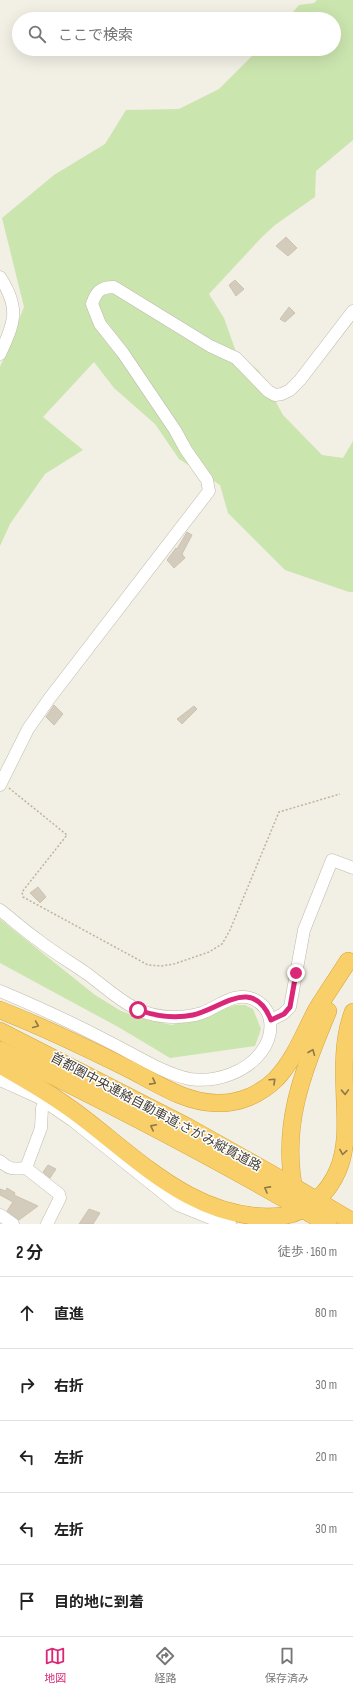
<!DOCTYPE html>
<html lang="ja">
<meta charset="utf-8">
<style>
:root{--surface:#fff;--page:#f6f6f6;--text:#222;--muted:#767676;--line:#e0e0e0;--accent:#db2777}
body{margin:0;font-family:"Sofia Sans Condensed","Noto Sans JP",sans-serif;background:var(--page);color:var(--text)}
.stop{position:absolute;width:12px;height:12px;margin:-9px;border:3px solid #db2777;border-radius:50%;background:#fff}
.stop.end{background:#db2777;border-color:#fff;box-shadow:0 1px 4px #0008}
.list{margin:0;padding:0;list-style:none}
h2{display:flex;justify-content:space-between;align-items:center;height:52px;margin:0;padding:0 16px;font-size:17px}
h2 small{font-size:13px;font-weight:400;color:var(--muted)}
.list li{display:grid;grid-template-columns:26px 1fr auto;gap:12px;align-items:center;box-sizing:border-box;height:72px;padding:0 16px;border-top:1px solid var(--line)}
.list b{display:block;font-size:15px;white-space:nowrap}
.list em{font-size:13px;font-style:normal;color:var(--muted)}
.icon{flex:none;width:22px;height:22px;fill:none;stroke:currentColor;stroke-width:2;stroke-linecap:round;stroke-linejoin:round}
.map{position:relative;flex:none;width:353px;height:1224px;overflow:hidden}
.search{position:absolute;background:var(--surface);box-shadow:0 4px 16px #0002;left:12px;right:12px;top:12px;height:44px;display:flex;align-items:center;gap:10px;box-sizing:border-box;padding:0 14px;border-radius:22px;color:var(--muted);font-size:15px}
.sheet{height:412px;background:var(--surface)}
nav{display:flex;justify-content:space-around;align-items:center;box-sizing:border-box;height:56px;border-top:1px solid var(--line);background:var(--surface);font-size:11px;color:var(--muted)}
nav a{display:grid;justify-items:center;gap:2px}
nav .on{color:var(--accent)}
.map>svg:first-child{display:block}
.green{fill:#cbe5af}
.building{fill:#d3cbbb;stroke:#cec3af}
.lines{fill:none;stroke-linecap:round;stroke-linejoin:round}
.minor-casing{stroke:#c0baab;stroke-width:13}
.highway-casing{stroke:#d8a439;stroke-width:18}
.path{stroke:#bfb39a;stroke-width:1.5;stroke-dasharray:2 2;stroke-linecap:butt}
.minor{stroke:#fff;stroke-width:12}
.highway{stroke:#f9cf69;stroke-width:17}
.oneway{stroke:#8c794a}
.route{stroke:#db2777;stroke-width:5}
.labels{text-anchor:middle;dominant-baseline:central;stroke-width:3;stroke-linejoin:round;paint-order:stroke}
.street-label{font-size:13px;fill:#443f35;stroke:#fff}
</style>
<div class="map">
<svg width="353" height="1224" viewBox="0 0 353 1224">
<rect width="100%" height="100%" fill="#f2efe5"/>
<g class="green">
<path d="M317,0H353V140L316,171L315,197L275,225L262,237L209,294L224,318L236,352L259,371L283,415L322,455L343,458L353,441V592H349L285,570L228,513L220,485L179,459L155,424L114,388L94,362L43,417L83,450L45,474L10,524L0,546V367L24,307L2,218L54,175L105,144L126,110L179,109L219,89L259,49H334V19H287L299,5L314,3Z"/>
<path d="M0,919L95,995L121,1011L145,1019L172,1025L235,1005H245L253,1009L261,1029L255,1046L170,1058L120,1028L0,963Z"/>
</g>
<g class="building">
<path d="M286,237L297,248L288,256L276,246Z"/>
<path d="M235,280L244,289L236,296L229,285Z"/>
<path d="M289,307L295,313L285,322L280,319Z"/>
<path d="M187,532L192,535L182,554L185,558L174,568L167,560L176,548L177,549Z"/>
<path d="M54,705L63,714L54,725L46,717Z"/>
<path d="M194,706L197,709L182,724L177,719Z"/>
<path d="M38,887L46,897L40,903L30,893Z"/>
<path d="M48,1165L56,1169L50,1178L43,1172Z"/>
<path d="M7,1188L15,1193L14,1195L38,1206L19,1220L7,1211L13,1202L0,1195V1189L6,1191Z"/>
<path d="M89,1209L100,1213L93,1224H79Z"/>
</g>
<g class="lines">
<g class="minor-casing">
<g id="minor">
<path d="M0,277C20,308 15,322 0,354"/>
<path d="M0,785L28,729L49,699L209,491L207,480L186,450L175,430L123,353L100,324L92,304C96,292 100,287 114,287L210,346L236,358L268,391L275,395L282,394L290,390L300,380L353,311"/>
<path d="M0,910C13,920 25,931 38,940C53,952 70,962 86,973C115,994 134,1017 173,1017C183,1017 193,1016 202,1013C218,1007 235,991 253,999C275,1009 274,1034 262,1051C247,1072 216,1083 190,1079C164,1074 135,1055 111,1043C75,1024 38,1007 0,991"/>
<path d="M271,1020L283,1014L290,1007L304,930L332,860L353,868"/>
<path d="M0,1080L38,1097L72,1120L178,1205L213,1219L230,1224"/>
<path d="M0,1161C10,1170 13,1169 26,1168L59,1194L60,1198L47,1224"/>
<path d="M26,1168L41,1128L42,1108"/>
<path d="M0,1215L13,1224"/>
</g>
</g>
<g class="highway-casing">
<g id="highway">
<path d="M0,1010C43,1027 85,1047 127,1068C155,1082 183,1102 216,1103C238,1104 260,1095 276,1079C295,1059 304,1033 317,1009C327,993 338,977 348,961"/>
<path d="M0,1031L188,1127L284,1181L353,1222"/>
<path d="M0,1050C111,1104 221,1161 328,1224"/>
<path d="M0,1065C28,1081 56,1097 82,1117C141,1162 200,1224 282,1216C308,1212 328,1194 338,1170C347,1149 346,1124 345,1102C344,1072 342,1041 353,1012"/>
<path d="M295,1194C280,1126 303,1072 328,1011"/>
</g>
</g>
<path class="path" d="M9,788L67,835L22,892L23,897L148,965L161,966L174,964L209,952L222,944L230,930L279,812L340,794"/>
<use href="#minor" class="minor"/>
<use href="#highway" class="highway"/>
</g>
<defs><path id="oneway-chevron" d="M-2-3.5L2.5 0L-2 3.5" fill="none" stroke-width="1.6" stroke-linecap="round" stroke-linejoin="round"/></defs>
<g class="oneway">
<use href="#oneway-chevron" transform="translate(36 1025) rotate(23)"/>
<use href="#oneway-chevron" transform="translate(312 1052) rotate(-68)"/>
<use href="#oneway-chevron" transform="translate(273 1081) rotate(-43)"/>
<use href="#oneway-chevron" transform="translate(153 1082) rotate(28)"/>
<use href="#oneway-chevron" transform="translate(345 1092) rotate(88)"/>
<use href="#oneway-chevron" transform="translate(153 1127) rotate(-153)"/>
<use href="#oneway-chevron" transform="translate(343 1152) rotate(99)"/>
<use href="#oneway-chevron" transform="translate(267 1189) rotate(-151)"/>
</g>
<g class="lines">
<path class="route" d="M138,1010C156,1016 174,1019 193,1015C221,1009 253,975 271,1020L284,1014L290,1007L296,973"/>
</g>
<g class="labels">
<g class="street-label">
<text transform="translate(156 1112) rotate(28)">首都圏中央連絡自動車道;さがみ縦貫道路</text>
</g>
</g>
</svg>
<div class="stop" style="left:138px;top:1010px"></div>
<div class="stop end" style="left:296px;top:973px"></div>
<div class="search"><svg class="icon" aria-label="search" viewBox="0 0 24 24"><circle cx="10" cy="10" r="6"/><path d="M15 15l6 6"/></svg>ここで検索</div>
</div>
<section class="sheet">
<h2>2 分<small>徒歩 · 160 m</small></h2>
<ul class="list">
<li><svg class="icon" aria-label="ahead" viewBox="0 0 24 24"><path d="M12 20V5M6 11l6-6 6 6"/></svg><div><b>直進</b></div><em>80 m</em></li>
<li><svg class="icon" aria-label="right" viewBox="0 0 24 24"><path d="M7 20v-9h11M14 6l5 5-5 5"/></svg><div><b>右折</b></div><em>30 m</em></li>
<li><svg class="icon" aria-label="left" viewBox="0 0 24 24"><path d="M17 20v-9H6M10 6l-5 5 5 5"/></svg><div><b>左折</b></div><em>20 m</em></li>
<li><svg class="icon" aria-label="left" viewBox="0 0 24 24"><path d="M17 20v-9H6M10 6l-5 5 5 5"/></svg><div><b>左折</b></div><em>30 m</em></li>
<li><svg class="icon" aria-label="arrive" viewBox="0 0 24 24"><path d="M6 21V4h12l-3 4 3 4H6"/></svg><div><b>目的地に到着</b></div></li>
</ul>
</section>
<nav>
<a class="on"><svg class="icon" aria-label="map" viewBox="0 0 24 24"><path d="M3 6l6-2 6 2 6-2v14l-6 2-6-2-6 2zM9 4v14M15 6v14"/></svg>地図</a>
<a><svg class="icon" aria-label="directions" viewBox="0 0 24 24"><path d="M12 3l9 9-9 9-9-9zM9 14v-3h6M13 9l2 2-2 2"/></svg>経路</a>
<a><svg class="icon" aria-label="saved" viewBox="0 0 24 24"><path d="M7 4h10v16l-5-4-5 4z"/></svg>保存済み</a>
</nav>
